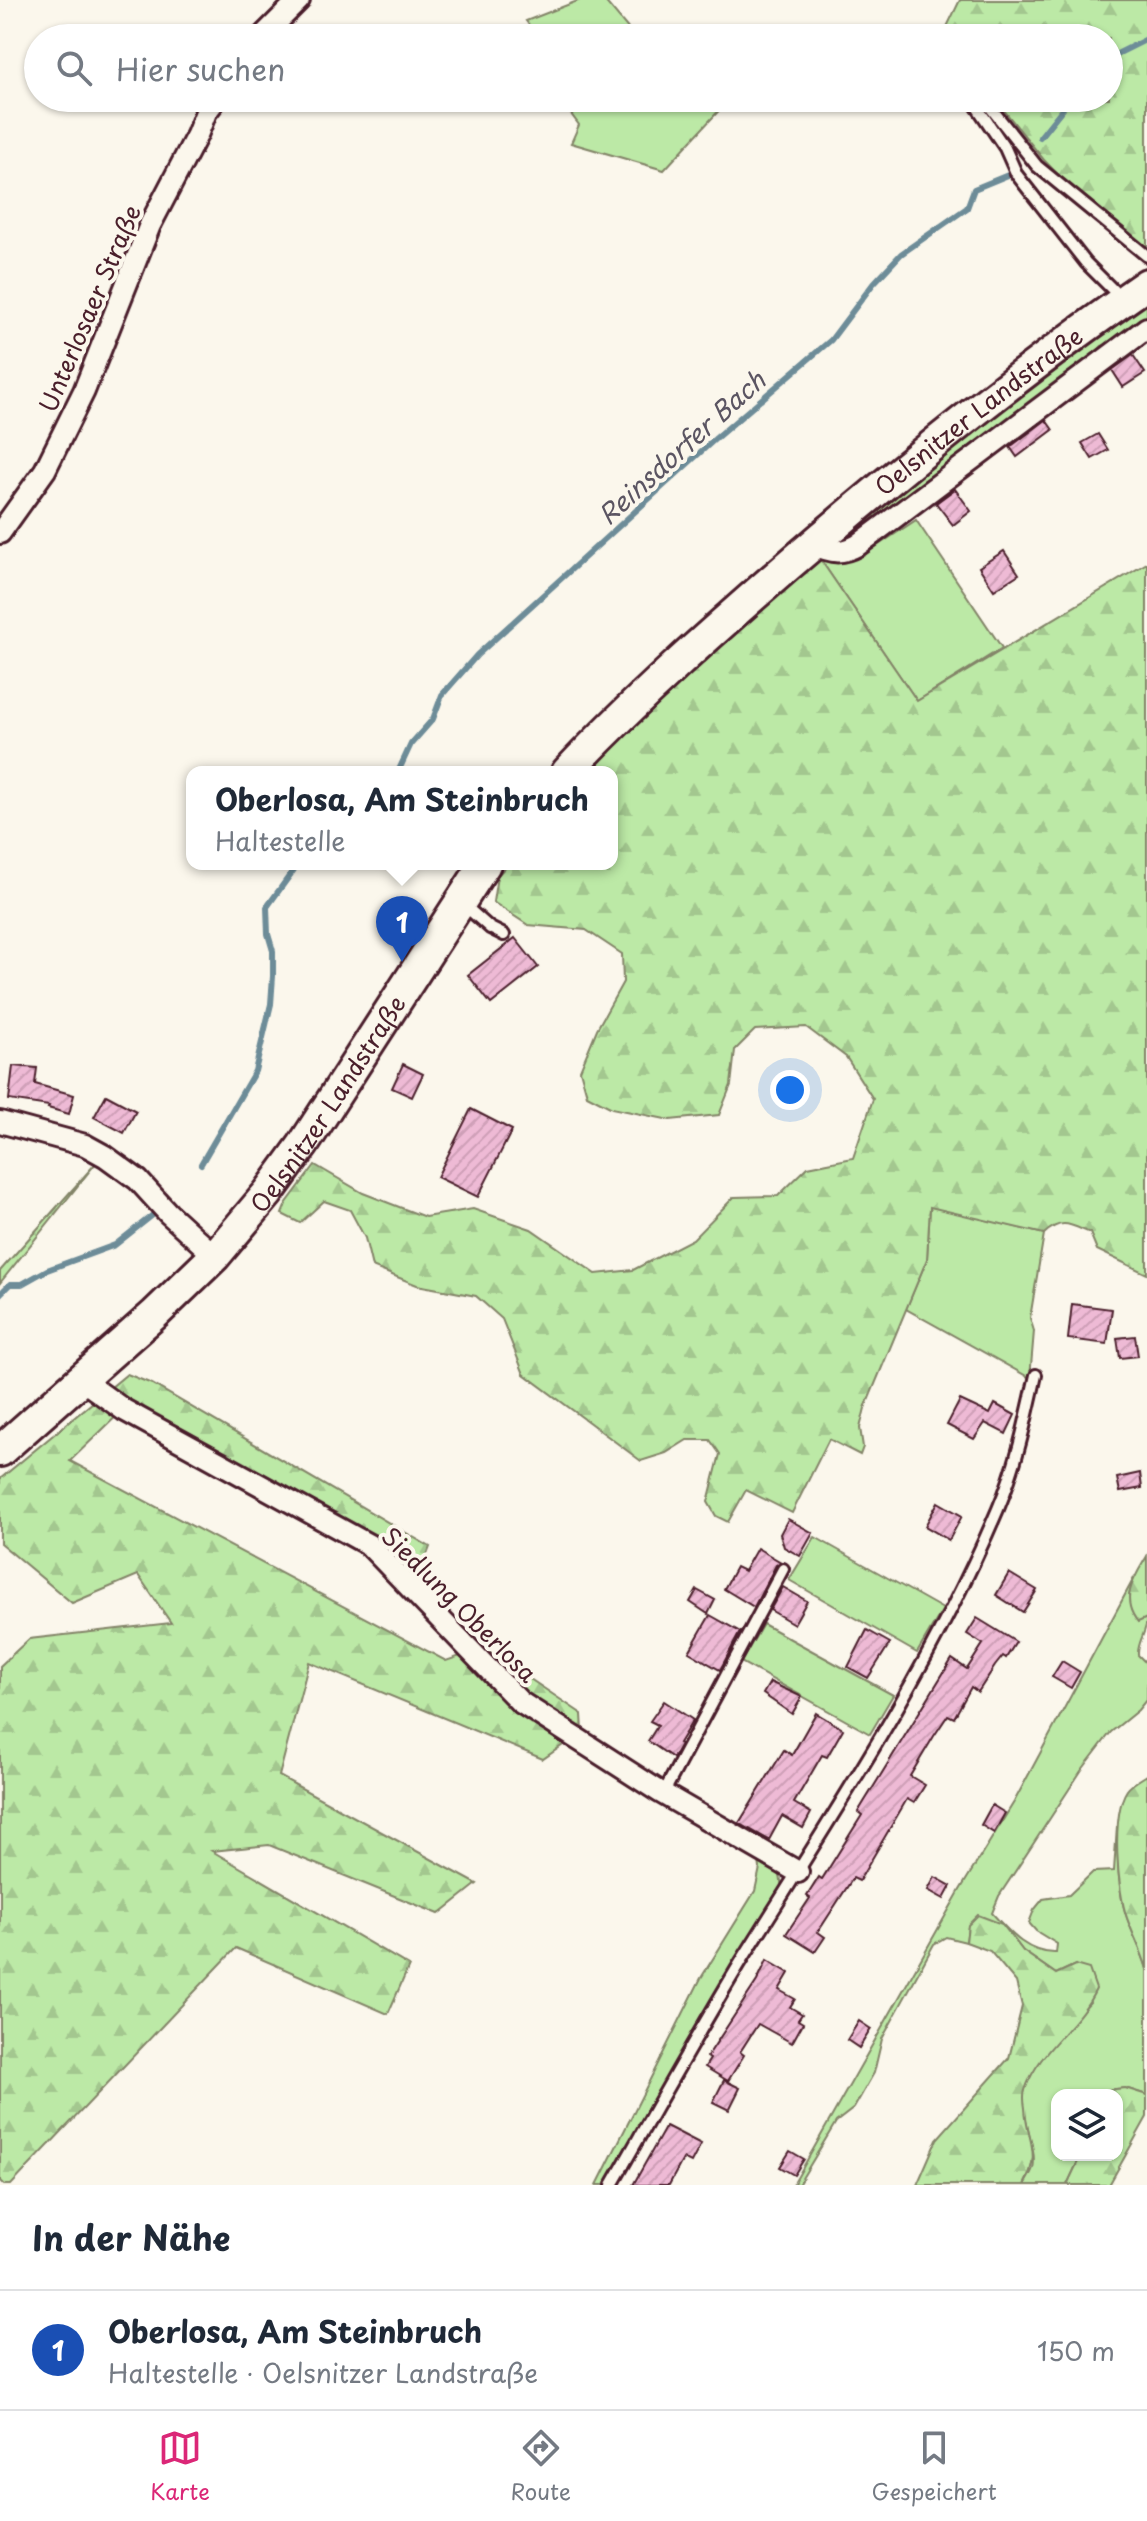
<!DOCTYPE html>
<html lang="de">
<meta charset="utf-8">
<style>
:root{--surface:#fff;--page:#f6f6f7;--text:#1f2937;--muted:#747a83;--line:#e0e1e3;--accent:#db2777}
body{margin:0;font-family:"Playpen Sans",sans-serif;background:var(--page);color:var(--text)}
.controls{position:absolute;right:24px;bottom:24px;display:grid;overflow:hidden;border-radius:16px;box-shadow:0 2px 6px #0004}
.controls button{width:72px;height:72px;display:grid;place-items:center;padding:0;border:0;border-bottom:2px solid var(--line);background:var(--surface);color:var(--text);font:40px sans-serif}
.you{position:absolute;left:790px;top:1090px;width:28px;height:28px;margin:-20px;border:6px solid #fff;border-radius:50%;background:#1a73e8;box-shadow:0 0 0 12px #1a73e833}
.badge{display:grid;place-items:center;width:52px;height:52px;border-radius:50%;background:var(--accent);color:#fff;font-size:26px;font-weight:700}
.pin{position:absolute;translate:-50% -66px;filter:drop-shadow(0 2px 4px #0008)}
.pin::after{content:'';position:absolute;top:42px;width:28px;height:24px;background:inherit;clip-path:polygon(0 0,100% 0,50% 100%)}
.popup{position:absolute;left:186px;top:766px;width:432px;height:104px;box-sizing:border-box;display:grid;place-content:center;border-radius:16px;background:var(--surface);filter:drop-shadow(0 2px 6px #0005);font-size:26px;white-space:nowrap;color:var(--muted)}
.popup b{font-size:30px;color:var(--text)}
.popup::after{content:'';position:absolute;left:50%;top:100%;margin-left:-16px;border:16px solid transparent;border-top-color:var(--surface)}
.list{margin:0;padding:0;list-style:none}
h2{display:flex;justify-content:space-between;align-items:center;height:104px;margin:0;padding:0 32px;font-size:34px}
h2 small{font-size:26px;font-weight:400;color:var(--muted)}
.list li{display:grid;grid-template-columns:52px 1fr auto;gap:24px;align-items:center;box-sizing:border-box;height:120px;padding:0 32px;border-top:2px solid var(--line)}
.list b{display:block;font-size:30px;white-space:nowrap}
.list p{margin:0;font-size:26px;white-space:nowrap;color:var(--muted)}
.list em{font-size:26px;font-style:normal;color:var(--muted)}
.icon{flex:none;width:44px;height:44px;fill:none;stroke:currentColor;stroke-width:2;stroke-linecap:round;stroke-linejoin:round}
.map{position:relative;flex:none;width:1147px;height:2185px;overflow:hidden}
.search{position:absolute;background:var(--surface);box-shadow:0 2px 6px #0004;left:24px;right:24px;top:24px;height:88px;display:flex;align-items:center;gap:20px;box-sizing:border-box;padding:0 28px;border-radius:44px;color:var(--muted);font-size:30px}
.sheet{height:224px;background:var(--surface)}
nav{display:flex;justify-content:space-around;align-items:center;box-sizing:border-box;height:112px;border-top:2px solid var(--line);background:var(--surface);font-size:22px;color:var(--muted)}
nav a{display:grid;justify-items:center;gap:4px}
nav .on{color:var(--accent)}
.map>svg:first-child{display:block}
.green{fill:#bce9a6;stroke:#838468;stroke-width:2}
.forest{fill:url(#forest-firs);stroke:#838468;stroke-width:2}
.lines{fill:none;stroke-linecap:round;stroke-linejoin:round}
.stream{stroke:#6d8c98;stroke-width:6}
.building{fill:url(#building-hatch);stroke:#4a1f2b;stroke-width:2}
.lane-casing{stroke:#4a1f2b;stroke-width:16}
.street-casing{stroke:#4a1f2b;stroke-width:26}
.primary-casing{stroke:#4a1f2b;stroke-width:36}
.lane{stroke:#fbf7ec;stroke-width:10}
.street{stroke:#fbf7ec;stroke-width:20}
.primary{stroke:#fbf7ec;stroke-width:30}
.labels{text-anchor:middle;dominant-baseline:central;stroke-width:8;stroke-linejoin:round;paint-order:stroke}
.street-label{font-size:24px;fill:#4a1f2b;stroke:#fbf7ec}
.water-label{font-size:26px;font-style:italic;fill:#5b5562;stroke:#fbf7ec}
</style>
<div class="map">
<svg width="1147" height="2185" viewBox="0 0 1147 2185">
<defs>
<pattern id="forest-firs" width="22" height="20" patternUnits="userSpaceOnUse" patternTransform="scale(2)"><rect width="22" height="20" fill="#bce9a6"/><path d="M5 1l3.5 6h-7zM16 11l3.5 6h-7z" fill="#a3c78f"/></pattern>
<pattern id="building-hatch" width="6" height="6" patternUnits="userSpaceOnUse" patternTransform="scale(2)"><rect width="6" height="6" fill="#eebad5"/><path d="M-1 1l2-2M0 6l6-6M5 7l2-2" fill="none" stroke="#ce9fb7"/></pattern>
</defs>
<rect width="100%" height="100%" fill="#fbf7ec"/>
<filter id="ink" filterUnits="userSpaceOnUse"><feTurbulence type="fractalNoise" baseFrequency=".0125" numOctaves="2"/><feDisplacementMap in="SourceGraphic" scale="16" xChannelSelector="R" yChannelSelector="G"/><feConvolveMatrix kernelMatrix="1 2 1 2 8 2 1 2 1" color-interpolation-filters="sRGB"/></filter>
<g filter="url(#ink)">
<g class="green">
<path d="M580,0H604L636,38H539L526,21Z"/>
<path d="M559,98H728L726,103L664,170L571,143L579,125Z"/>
<path d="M1147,299V320L1113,344L1102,346L1076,374L847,541L839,540L1048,368Z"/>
<path d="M916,520L1002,648L917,701L820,559L862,556Z"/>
<path d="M930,1206L1044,1234L1030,1318L1034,1331L1030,1378L906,1309L927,1259Z"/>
<path d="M815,1537L943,1609L917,1653L789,1580Z"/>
<path d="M1134,1578L1129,1595L1138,1621L1147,1618C1147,1632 1137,1642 1138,1655L1147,1664V1699L1138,1710L1111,1732L1081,1771L999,1896L992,1913C1010,1933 1028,1954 1056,1953L1057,1944L1036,1931L1029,1923L1034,1910L1043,1899L1069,1895L1093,1872L1114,1871L1117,1826C1118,1855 1117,1887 1126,1915C1132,1934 1142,1950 1147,1969V2095L1125,2088L1107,2090L1105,2095H1057V2155H1081L1067,2185H1024C1027,2180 1031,2174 1033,2168C1038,2150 1021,2118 1024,2094C1027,2069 1072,2021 1090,2002L1075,1965L1056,1974L1023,1951L1002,1924L968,1926L966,1942L946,1937L934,1944L882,2039L874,2073L854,2108L836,2122L798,2185H793L960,1890L1014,1802Z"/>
<path d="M763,1624L893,1695L870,1734L741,1662Z"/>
<path d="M758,1854C776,1868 783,1869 781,1893L608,2185H597L701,1978L755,1891L760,1868Z"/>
</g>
<g class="forest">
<path d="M960,0H1147V250L1071,188L1044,160L994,98H1109V38H946L943,35Z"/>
<path d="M820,559L917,701L1147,563V1274L1097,1250L1090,1233C1071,1225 1062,1217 1044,1234L930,1207L927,1259L865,1408L860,1428L863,1447L860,1455L829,1439L792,1513L746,1490L728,1522L716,1516L708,1502L720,1454L710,1440H687L666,1453L641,1461L524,1374L502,1319L476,1296L417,1285L372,1267L365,1238L350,1210L324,1201L300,1223L282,1214L286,1204L315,1165L363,1193L425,1217L473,1209L531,1229L596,1274L633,1270L693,1239L734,1197L778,1196L808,1167L853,1158L873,1099L846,1057L806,1027L755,1030L735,1050L731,1085L719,1115L670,1120L612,1108L587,1095L580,1070L597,1029L623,982L622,954L586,930L528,925L493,902L497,876L508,864H612V772H586L762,608Z"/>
<path d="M96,1163L0,1283V1271Z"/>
<path d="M127,1374L152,1384L430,1547L420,1573L128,1405L70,1461L446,1661L484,1648L582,1714L583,1731L543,1759L309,1662L279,1776L477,1884L439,1914L269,1845L212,1851L409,1966L388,2014L236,1948L11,2185H4L0,2181V1666L29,1639L171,1623L138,1575L72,1603L0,1543V1479Z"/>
<path d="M1147,1556V1618L1138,1622C1119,1599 1134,1578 1147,1556Z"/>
<path d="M1147,1775V1969C1142,1951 1133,1935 1127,1918C1117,1891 1111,1814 1127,1790C1131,1784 1141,1779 1147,1775Z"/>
<path d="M978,1915L1002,1924L1023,1951L1056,1974L1075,1965L1089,1969L1096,1989C1079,2026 1039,2049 1025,2090C1023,2095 1024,2102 1025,2108C1027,2142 1042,2151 1024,2185H917L937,2139L1009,2058L1022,2006L1016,1982L990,1951L966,1942L968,1925Z"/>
<path d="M1125,2088L1147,2095V2117L1109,2185H1067L1081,2155H1117V2095H1105L1107,2090Z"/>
</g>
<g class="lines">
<g class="stream">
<path d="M1109,63L1119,53L1147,39"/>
<path d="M1040,137L1071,98"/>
<path d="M398,772L411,744L433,719L442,695L477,655L716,438L831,340L873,284L901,254L967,208L974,189L1008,175"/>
<path d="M201,1164L255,1071L271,1004L273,976V951L268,934L267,907L298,864"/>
<path d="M0,1294L10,1284H22L47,1270L115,1245L154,1214"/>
</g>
</g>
<g class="building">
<path d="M1133,355L1145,373L1123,387L1112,370Z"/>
<path d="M1046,420L1053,430L1017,457L1010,447Z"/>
<path d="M1098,434L1108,450L1092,459L1082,443Z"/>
<path d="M955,489L971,511L953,525L936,503Z"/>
<path d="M1004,551L1019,574L994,590L979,567Z"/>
<path d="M515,938L538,967L491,1004L468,975Z"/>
<path d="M403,1064L423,1074L412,1097L392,1088Z"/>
<path d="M13,1066L37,1068L35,1084L74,1095L69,1114L48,1108L49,1106L9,1100Z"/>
<path d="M106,1095L136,1111L124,1133L94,1117Z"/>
<path d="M471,1109L512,1130L478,1197L437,1177Z"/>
<path d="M1072,1304L1112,1309L1107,1344L1068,1339Z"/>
<path d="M1135,1336L1138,1356L1120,1358L1117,1338Z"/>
<path d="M960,1400L990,1414L995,1404L1015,1415L1006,1434L985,1423L974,1439L947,1425Z"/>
<path d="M1140,1473L1142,1488L1120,1492L1117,1478Z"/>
<path d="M938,1502L962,1516L949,1540L925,1526Z"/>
<path d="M788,1519L813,1533L800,1556L784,1547L780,1534Z"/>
<path d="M757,1548L781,1562L776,1565L754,1607L724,1589L736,1567L744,1571Z"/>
<path d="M1009,1573L1037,1590L1023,1612L996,1595Z"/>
<path d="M783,1587L807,1601L794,1624L770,1610Z"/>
<path d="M697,1590L715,1600L708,1614L690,1602Z"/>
<path d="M710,1615L740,1632L720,1670L689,1652Z"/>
<path d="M977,1618L1016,1642L1006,1658L1003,1656L995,1666L978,1692L971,1687L954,1718L948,1715L934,1736L910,1776L925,1785L914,1803L907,1799L859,1881L853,1878L818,1932L825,1937L815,1952L786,1934L810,1898L807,1896L819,1877L822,1879L862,1815L858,1812L952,1659L967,1669L983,1644L967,1634Z"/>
<path d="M867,1630L890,1643L868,1678L848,1667Z"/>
<path d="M1062,1661L1080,1672L1071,1688L1052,1677Z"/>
<path d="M770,1682L802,1697L792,1714L763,1694Z"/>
<path d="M664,1701L693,1720L679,1743L681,1744L673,1758L648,1741L658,1725L650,1721Z"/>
<path d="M816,1713L843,1729L827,1757L822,1755L794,1803L811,1813L803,1828L782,1816L769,1840L739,1823L784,1750L792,1755Z"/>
<path d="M992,1805L1005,1813L994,1833L981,1825Z"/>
<path d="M935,1877L951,1886L944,1899L928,1890Z"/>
<path d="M767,1960L789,1973L779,1990L795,1999L790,2007L802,2014L798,2020L803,2023L792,2043L758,2024L740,2052L744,2055L728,2081L705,2067L710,2059L707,2057L757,1981Z"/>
<path d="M859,2021L871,2029L859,2048L847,2040Z"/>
<path d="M724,2080L740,2088L729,2110L713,2102Z"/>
<path d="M666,2126L701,2144L691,2163L683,2159L669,2185H633Z"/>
<path d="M790,2151L804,2159L794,2175L780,2167Z"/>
</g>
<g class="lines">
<g class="lane-casing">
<g id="lane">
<path d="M971,98L1005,148L1017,175L1086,263L1120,297"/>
<path d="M983,98L1037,166L1147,256"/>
<path d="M464,905L490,928L504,935"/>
<path d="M663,1794L783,1569"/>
<path d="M612,2185C655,2110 697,2034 742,1960C834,1813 930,1669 998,1509C1016,1467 1026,1420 1036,1375"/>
</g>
</g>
<g class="street-casing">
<g id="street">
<path d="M261,38L299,0"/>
<path d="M0,533L45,470L84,391L150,225L197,135L206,112L217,98"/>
<path d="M813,545C832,552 840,555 858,545L1147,328"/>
<path d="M0,1122L85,1145L105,1156L138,1180L168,1213L215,1256"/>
<path d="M82,1380L124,1410L369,1545L520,1702L660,1792L798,1872"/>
</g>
</g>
<g class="primary-casing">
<g id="primary">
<path id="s1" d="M567,772C636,699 713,631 789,565C904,466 1022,370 1147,284"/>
<path id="s2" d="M0,1451L155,1314L215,1256L268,1193L303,1145L485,864"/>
</g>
</g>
<use href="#lane" class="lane"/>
<use href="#street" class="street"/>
<use href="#primary" class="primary"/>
</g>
</g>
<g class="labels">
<g class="street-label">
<text transform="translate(89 308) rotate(-67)">Unterlosaer Straße</text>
<text stroke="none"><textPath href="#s1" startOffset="548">Oelsnitzer Landstraße</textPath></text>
<text stroke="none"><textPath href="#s2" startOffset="480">Oelsnitzer Landstraße</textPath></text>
<text transform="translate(460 1604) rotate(45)">Siedlung Oberlosa</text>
</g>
<g class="water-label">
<text transform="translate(681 447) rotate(-42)">Reinsdorfer Bach</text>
</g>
</g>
</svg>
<div class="controls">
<button><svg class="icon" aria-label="layers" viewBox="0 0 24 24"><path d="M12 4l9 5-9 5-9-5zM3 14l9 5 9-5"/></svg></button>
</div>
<div class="you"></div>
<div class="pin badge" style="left:402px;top:962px;background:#1a4fb4">1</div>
<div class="popup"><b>Oberlosa, Am Steinbruch</b>Haltestelle</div>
<div class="search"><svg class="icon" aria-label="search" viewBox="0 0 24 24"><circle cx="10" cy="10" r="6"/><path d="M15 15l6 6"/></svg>Hier suchen</div>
</div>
<section class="sheet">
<h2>In der Nähe<small></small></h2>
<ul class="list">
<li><span class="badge" style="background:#1a4fb4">1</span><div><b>Oberlosa, Am Steinbruch</b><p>Haltestelle · Oelsnitzer Landstraße</p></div><em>150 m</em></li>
</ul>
</section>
<nav>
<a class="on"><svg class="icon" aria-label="map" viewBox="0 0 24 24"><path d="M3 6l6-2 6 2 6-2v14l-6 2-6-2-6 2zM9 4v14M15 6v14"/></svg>Karte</a>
<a><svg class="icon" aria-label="directions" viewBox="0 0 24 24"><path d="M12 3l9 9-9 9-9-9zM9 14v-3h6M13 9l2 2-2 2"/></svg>Route</a>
<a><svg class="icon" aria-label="saved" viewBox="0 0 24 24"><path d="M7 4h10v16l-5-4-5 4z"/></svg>Gespeichert</a>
</nav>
